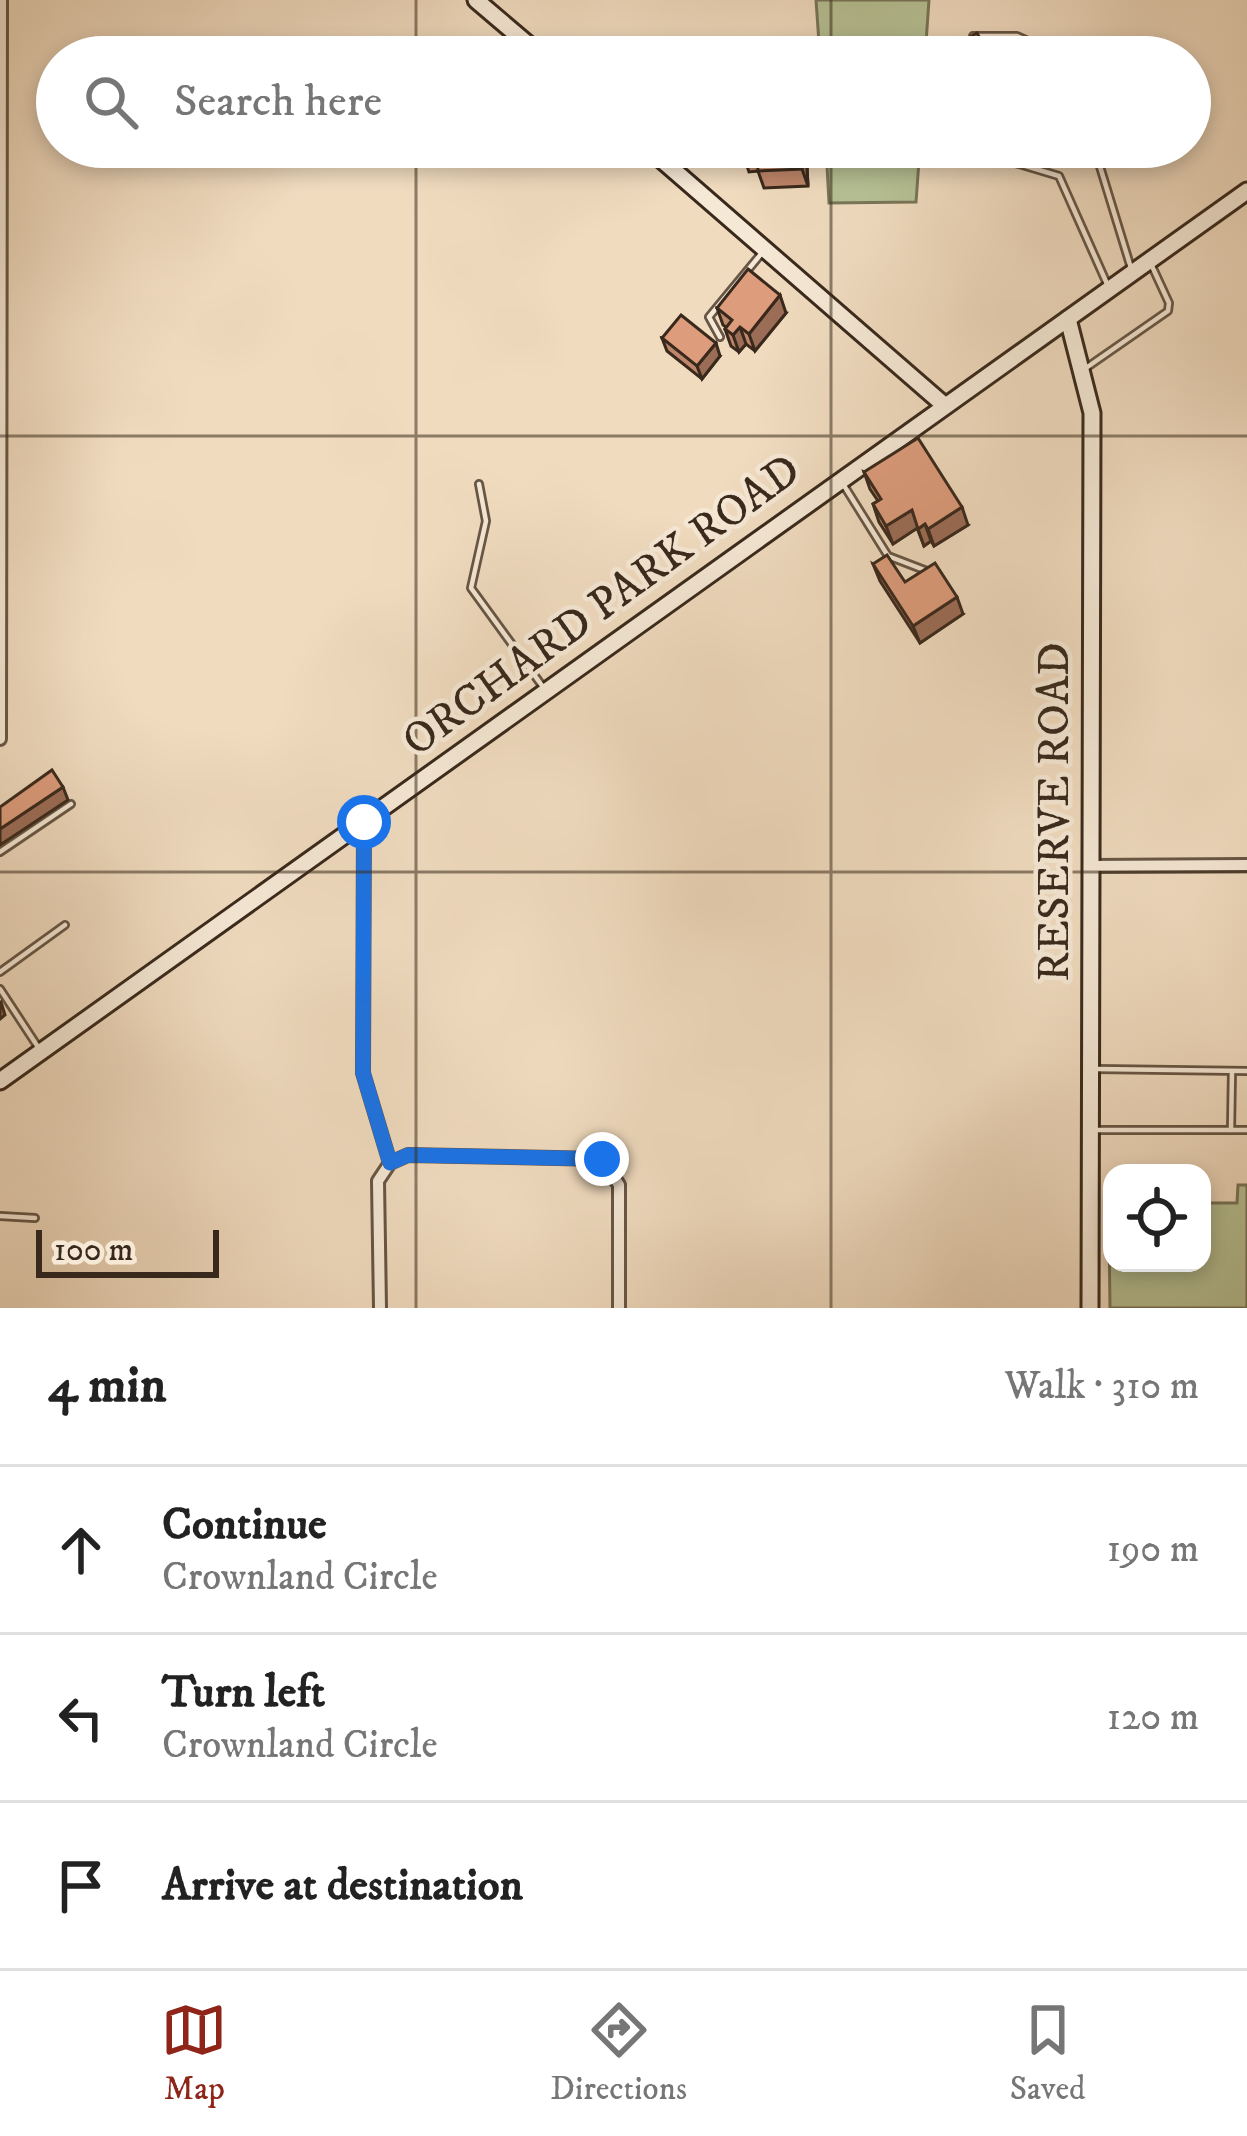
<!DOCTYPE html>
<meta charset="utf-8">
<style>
:root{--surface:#fff;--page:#f6f6f6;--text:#222;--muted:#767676;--line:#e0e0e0;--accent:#8f2418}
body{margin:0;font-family:"IM FELL DW Pica",serif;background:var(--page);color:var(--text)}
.controls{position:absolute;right:36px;bottom:36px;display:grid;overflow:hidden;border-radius:24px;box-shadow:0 6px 18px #0003}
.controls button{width:108px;height:108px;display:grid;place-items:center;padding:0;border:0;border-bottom:3px solid var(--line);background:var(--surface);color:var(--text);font:60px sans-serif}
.scale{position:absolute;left:36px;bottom:30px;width:183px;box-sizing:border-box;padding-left:12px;border:6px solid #39291c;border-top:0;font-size:33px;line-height:42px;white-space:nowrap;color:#39291c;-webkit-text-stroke:9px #f5e8d5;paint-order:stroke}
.stop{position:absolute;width:36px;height:36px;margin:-27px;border:9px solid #1a73e8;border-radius:50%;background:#fff}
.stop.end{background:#1a73e8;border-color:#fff;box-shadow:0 3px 12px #0008}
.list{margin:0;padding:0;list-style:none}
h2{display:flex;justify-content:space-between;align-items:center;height:156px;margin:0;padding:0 48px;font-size:51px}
h2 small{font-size:39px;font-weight:400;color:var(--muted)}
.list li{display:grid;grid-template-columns:78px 1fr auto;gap:36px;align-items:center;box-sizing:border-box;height:168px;padding:0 48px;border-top:3px solid var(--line)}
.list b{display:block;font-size:45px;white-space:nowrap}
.list p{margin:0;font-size:39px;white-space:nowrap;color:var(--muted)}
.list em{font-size:39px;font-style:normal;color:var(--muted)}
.icon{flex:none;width:66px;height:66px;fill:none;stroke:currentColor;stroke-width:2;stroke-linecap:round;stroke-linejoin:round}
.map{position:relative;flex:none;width:1247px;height:1308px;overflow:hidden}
.search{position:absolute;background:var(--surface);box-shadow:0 6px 18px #0003;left:36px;right:36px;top:36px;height:132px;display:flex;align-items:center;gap:30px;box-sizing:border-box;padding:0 42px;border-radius:66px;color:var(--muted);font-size:45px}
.sheet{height:660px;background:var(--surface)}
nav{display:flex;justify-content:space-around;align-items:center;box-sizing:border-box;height:168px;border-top:3px solid var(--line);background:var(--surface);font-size:33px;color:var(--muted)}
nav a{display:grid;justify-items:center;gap:6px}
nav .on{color:var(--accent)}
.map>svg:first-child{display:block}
.green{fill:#b6c195;stroke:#787558;stroke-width:3}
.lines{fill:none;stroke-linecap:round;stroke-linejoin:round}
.lane-casing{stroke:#675645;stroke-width:10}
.street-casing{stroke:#675645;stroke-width:16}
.secondary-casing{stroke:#39291c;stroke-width:21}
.lane{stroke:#f5e8d5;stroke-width:4.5}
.street{stroke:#f5e8d5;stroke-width:10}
.secondary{stroke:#f5e8d5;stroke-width:15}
.wall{fill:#be866b;stroke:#39291c;stroke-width:3}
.shaded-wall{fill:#9b6d57;stroke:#39291c;stroke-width:3}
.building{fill:#dd9c7c;stroke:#39291c;stroke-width:3}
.route{stroke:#1a73e8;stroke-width:15}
.grid{fill:none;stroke:#39291c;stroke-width:3;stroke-opacity:0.55}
.labels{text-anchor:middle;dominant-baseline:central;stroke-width:9;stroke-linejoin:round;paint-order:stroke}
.street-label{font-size:45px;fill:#39291c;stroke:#f5e8d5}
</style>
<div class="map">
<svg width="1247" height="1308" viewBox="0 0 1247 1308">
<rect width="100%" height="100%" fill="#f0dbbf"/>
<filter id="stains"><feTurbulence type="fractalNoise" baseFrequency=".00167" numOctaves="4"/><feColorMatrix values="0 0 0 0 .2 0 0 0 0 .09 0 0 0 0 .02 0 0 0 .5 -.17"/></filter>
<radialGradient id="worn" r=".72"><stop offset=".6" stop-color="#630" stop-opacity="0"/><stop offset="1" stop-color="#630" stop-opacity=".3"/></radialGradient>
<g class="green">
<path d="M816,0H929L925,57H820Z"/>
<path d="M826,147H920L916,202L829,203Z"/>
<path d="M1238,1185H1247V1308H1110L1109,1227L1112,1263H1202V1203H1237Z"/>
</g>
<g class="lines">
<g class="lane-casing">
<g id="lane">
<path d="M973,36H1017L1064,57"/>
<path d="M949,57L958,45"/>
<path d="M962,147L1059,176L1108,286"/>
<path d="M1094,147L1131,268"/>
<path d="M720,337L709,317L761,254"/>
<path d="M1086,368L1168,311L1169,303L1151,264"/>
<path d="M479,484L486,521L471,588L543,687"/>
<path d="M843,484L888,556L927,571"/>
<path d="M0,852L71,804"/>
<path d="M0,972L65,925"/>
<path d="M0,989L38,1047"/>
<path d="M1096,1069L1247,1071"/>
<path d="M1096,1130H1247"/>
<path d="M1231,1130L1232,1071"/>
<path d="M0,1216L35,1218"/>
</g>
</g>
<g class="street-casing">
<g id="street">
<path d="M0,739L1,0"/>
<path d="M364,822L363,1073L390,1163"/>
<path d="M1091,866L1247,865"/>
<path d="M380,1308L378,1181L390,1163L408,1155L602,1159L619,1185V1308"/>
</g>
</g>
<g class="secondary-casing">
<g id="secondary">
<path d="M476,0L543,57"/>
<path d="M647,147L944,405"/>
<path d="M1068,319L1092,413L1090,1308"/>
<path d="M0,1081L1247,191"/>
</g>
</g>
<use href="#lane" class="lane"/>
<use href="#street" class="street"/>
<use href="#secondary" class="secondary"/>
</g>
<g class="wall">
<path d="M806,147L808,186L764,188L758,171L749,172L743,154Z"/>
<path d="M717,308L786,313L755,351L746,344L739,352L731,346L725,329L726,327L723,325Z"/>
<path d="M662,338L720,356L702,379L667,351Z"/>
<path d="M864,472L968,525L934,546L931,541L924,546L917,528L893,544L879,522L873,504L878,501L870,489Z"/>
<path d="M873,564L905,582L963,614L920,643L880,581Z"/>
</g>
<g class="shaded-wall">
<path d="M801,147H806L808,186L802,169Z"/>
<path d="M1035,147H1048L1038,158Z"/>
<path d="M780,295L786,313L755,351L749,334Z"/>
<path d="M740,327L746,344L739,352L733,335Z"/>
<path d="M716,343L720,356L702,379L697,366Z"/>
<path d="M962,507L968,525L934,546L928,529Z"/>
<path d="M912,510L919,527L893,544L886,526Z"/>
<path d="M925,524L931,541L924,546L918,529Z"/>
<path d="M957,597L963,614L920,643L913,626Z"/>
<path d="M63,787L68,800L0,845V829Z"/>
<path d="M1,1002L5,1015L0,1019V1003Z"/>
</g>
<g class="building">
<path d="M977,33L990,57H960L956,45Z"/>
<path d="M1034,47L1040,57H1017Z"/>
<path d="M728,54H786L787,57H728Z"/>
<path d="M743,147H801L802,169L758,171L757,153L743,154Z"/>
<path d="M748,269L780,295L749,334L740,327L733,335L725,329L732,320L717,308Z"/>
<path d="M681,315L716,343L697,366L662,338Z"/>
<path d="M918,438L962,507L928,529L925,524L918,529L912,510L886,526L873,504L881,499L864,472Z"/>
<path d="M887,555L905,582L935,563L957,597L913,626L873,564Z"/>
<path d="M52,770L63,787L0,829V807Z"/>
</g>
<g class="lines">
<path class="route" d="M364,822L363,1073L390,1163L408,1155L602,1159"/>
</g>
<path class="grid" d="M416,0V57M831,0V57M416,147V1308M831,147V1308M0,436H1247M0,872H1247"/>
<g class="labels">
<g class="street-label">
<text transform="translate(602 606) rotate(-36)">ORCHARD PARK ROAD</text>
<text transform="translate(1055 812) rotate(-90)">RESERVE ROAD</text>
</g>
</g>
<rect width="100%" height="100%" filter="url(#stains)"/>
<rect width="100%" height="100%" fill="url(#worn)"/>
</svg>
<div class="controls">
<button><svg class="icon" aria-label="locate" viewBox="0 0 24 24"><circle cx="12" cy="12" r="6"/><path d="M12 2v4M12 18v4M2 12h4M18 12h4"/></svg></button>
</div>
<div class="scale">100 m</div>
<div class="stop" style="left:364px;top:822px"></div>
<div class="stop end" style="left:602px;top:1159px"></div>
<div class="search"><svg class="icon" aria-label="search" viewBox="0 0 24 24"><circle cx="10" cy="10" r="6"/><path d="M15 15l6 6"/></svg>Search here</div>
</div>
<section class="sheet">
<h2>4 min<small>Walk · 310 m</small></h2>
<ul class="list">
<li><svg class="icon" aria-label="ahead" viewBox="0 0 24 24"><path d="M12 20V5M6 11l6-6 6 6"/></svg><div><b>Continue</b><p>Crownland Circle</p></div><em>190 m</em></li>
<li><svg class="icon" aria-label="left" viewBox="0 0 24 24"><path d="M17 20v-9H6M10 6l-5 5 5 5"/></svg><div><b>Turn left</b><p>Crownland Circle</p></div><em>120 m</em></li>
<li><svg class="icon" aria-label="arrive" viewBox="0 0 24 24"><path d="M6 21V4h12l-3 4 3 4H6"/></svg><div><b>Arrive at destination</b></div></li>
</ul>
</section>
<nav>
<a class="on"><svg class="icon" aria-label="map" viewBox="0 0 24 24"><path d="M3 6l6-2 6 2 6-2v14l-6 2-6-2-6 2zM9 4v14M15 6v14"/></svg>Map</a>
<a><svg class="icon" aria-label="directions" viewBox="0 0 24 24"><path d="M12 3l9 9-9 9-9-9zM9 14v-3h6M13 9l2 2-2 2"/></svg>Directions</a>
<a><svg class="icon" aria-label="saved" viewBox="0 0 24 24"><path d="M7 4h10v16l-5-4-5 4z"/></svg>Saved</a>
</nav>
